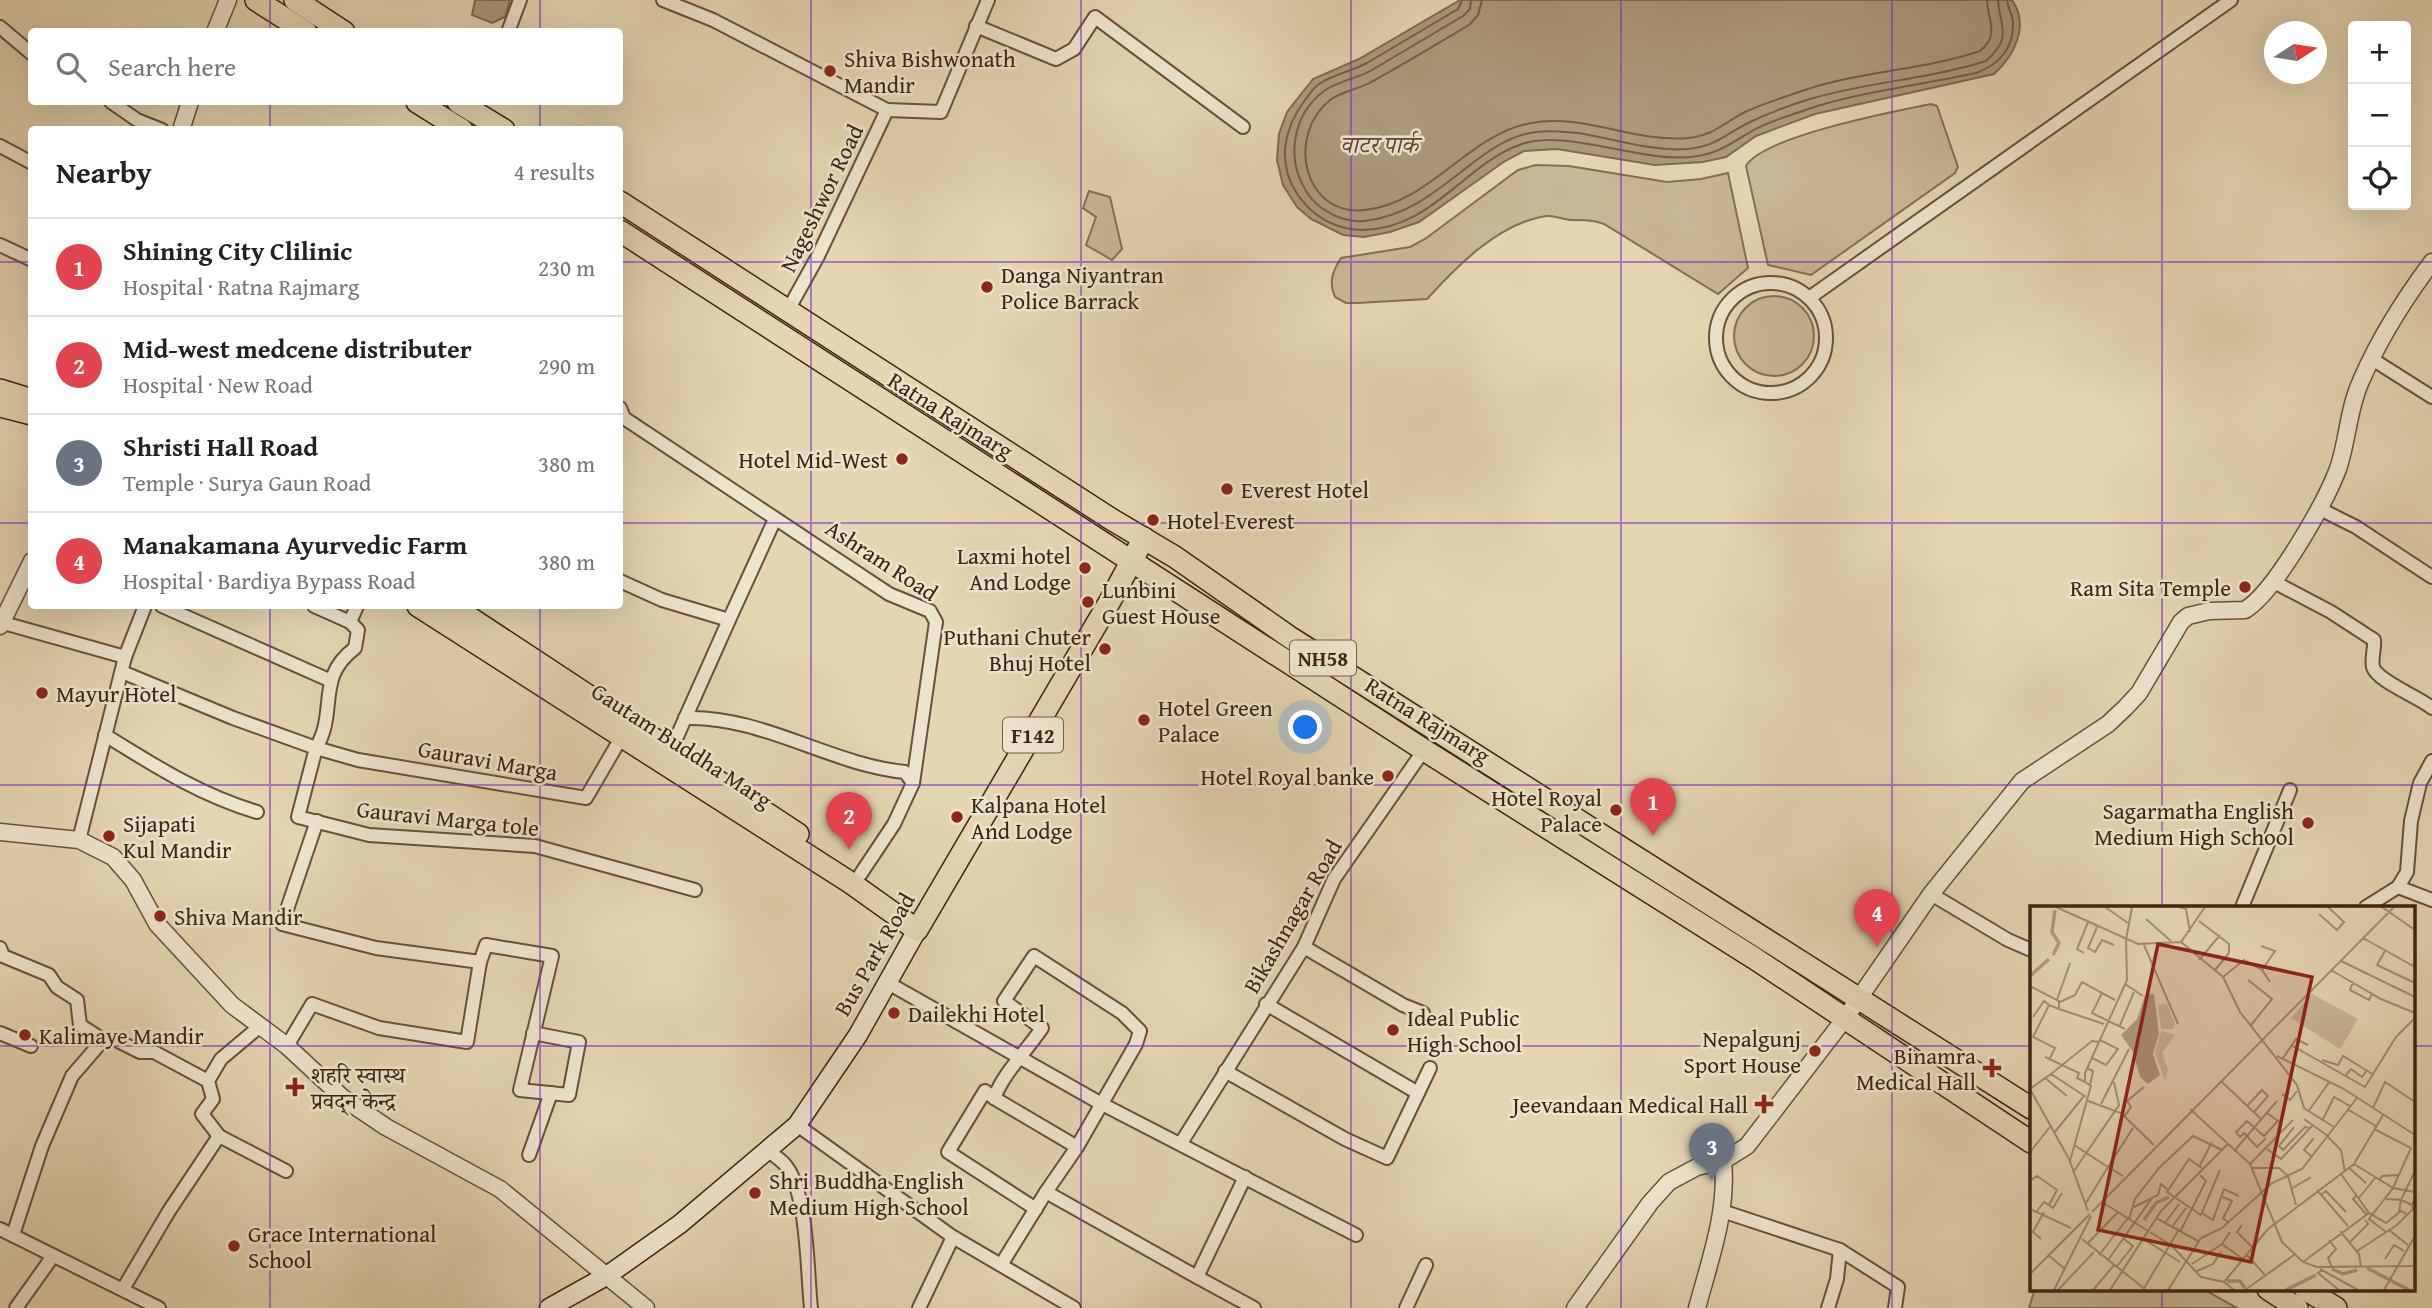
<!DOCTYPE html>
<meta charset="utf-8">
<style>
:root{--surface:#fff;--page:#f6f6f6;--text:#222;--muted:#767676;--line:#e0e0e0;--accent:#d93025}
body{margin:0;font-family:"Gentium Book Plus","Noto Serif Devanagari",serif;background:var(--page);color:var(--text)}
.controls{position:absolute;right:21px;top:21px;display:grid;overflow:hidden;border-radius:7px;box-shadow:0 7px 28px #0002}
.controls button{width:63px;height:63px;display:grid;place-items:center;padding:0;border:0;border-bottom:2px solid var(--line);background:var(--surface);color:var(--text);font:35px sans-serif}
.compass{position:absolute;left:2264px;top:21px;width:63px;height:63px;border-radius:50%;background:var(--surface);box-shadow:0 7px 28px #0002;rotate:78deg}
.you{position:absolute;left:1306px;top:728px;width:24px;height:24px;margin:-18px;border:5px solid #fff;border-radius:50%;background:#1a73e8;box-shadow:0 0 0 10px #1a73e833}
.badge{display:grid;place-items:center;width:46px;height:46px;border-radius:50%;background:var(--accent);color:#fff;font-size:23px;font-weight:700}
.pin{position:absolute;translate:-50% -58px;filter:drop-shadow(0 2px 4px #0008)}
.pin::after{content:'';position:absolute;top:37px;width:24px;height:21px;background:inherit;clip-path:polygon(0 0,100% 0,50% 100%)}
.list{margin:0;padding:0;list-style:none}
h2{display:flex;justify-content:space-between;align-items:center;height:91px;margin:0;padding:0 28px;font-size:30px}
h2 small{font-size:23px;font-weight:400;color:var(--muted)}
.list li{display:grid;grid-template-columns:46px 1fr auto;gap:21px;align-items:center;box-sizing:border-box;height:98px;padding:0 28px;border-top:2px solid var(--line)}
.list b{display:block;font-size:26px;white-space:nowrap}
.list p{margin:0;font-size:23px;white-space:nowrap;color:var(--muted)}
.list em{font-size:23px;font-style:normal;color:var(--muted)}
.icon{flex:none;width:38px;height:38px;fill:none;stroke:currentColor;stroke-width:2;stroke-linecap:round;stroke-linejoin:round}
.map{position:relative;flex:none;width:2432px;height:1308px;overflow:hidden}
.search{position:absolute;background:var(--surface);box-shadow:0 7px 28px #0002;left:28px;top:28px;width:595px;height:77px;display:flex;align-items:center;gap:18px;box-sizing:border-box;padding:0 24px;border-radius:7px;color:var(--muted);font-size:26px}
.panel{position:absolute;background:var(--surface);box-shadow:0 7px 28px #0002;left:28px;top:126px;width:595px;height:483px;border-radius:7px}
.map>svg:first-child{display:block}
.green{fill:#c8b798;stroke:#836e56;stroke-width:2}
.water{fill:#ac997d;stroke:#806a53;stroke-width:2}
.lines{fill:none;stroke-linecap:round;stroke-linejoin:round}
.shore{stroke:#755e49;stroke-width:2}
.minor-casing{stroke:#68503c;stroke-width:16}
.tertiary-casing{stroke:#68503c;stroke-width:19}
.secondary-casing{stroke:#3e2415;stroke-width:21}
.primary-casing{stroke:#3e2415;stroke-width:24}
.trunk-casing{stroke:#3e2415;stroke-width:24}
.minor{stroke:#ede4ce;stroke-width:12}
.tertiary{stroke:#ede4ce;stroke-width:16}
.secondary{stroke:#ede4ce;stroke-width:18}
.primary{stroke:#e4d5b3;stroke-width:21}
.trunk{stroke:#e4d5b3;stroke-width:21}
.grid{fill:none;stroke:#7b2cbf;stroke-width:2;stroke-opacity:0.55}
.poi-dot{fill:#8f2418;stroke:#ede4ce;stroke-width:2.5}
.labels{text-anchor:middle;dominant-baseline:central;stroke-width:5;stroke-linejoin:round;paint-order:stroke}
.shield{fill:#ede4ce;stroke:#725e4c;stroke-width:2}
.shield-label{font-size:21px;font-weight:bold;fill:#3e2415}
.poi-label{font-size:23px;fill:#3e2415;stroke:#ede4ce;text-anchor:start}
.street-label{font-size:23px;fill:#3e2415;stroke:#ede4ce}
.water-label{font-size:24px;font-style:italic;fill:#5f4734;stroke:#ede4ce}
.inset-river{fill:none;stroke:#ac997d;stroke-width:3.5}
.inset-road{fill:none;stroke:#a28e74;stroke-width:2}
.view{fill:#8f2418;fill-opacity:0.15;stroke:#8f2418;stroke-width:3.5}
.inset-edge{fill:none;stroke:#3e2415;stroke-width:3.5}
</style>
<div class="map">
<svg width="2432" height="1308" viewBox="0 0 2432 1308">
<rect width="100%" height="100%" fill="#e4d5b3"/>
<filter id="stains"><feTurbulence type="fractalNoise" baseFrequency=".00286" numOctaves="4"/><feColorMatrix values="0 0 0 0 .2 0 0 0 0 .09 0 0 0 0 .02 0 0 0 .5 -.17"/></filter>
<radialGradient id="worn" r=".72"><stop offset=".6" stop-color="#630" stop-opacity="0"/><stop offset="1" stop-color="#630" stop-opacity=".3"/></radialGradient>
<g class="green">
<path d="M1931,104L1937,106L1958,167L1955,173L1811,275L1768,265L1746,166C1762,137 1895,111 1931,104Z"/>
<path d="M1536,165L1569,166L1667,182L1701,179L1728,173L1748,268L1718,294L1604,224C1593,220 1585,220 1573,220C1564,220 1555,215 1546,216C1499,223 1457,266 1427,299L1357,303H1346L1335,297C1328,282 1333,271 1341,258L1410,247L1425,239L1518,170Z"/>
<path d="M1089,191L1110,197L1122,249L1112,260L1086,245L1096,217L1083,208Z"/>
<circle cx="1774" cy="336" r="40"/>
<path d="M2035,1289H2203L2237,1308H2029Z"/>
</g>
<g class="water">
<path d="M475,0H510L505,17L492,23L472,15Z"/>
<path d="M1460,0H2012C2030,26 2014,56 1994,74L1815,114L1756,136L1726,157L1703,162L1655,165L1557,149L1524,151L1505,161L1419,222L1390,232L1364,237L1343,235L1311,219L1297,207L1283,185L1277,160L1279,134L1287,112L1313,79L1359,59Z"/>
</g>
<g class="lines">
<g class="shore">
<path d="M1462,0L1458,9C1428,27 1397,45 1367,63C1352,71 1334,74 1319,84C1313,88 1309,95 1305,100C1284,128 1277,161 1296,192C1310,215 1335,230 1362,230C1433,229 1465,163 1522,144C1567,129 1639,162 1690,157C1716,155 1730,144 1752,131C1769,121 1792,115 1811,108C1864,91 1921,85 1976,73C1999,65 2014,48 2013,22C2012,14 2008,8 2007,0"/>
<path d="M1471,0L1470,9L1463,16C1433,34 1402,52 1372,70C1357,79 1337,81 1324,91C1292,115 1286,159 1306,191C1317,210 1343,223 1364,221C1438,214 1476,139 1536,132C1587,126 1637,153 1688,149C1717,146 1727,133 1750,122C1769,113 1790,105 1810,99C1867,82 1929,79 1986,61C2013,37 2000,28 1998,0"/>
<path d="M1482,0L1478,15L1469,25C1437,44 1406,63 1373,81C1360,89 1342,91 1330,100C1286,135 1303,217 1365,210C1432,202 1467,135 1531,123C1581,113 1637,143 1688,138C1713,136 1725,122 1745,112C1764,103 1785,97 1805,90C1862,71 1924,70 1980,51C2000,35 1988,21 1987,0"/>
</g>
<g class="minor-casing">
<g id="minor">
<path d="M663,0L713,20L887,110"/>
<path d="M976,26L1056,59L1074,49L1095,17L1243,127"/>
<path d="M0,27L32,54"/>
<path d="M508,32L520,0"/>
<path d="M111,102L137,120L162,130"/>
<path d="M0,146L32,163"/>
<path d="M0,245L32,260"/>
<circle cx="1771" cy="338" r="55"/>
<path d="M1809,298L2231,0"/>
<path d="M788,310L818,256L887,110L941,112L988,0"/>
<path d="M2372,359L2432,397"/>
<path d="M620,408L624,418L889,594L930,611L936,622L913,783L894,824L860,875"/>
<path d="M2318,508L2356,527L2432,577"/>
<path d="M620,581L662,600L729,620L671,750"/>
<path d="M2274,582L2331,612L2374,640C2375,648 2371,659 2373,667C2377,681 2419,697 2432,708"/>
<path d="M162,606L329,680"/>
<path d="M314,606L350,622"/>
<path d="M357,606L350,622L358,630L355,648C315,678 338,711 316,748L298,817L369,835L535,846L695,890"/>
<path d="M729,620L775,519"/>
<path d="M0,622L125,657"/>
<path d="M122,672L233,718L316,748L358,760L586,798L621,738"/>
<path d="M685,718C761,715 831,765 905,772L913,783"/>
<path d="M105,735C155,766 200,795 257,812"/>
<path d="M317,821L282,924L376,948L480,962L486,945L552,956L520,1090L569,1095L579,1042L533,1033"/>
<path d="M79,840L125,657L145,606"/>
<path d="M2398,887L2432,900"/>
<path d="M1931,894L2008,940L2031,950"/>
<path d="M2242,907L2290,790"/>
<path d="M2366,907L2398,887L2407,872L2411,821L2420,783L2432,761"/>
<path d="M1304,947L1403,1005L1423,1013"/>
<path d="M0,948L3,956L49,975L57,987L77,1000L80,1025L103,1040"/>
<path d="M888,983L1100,1103L1356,1235"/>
<path d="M0,1033L31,1046"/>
<path d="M287,1046L312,1004L379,1028L467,1042L480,962"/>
<path d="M1225,1071L1345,1139L1387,1158L1418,1093L1266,1004"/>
<path d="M1418,1093L1430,1068"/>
<path d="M994,1098L1077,1147"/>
<path d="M797,1125L953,1237L1074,1308"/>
<path d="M219,1136L202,1114L213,1099L208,1081L221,1059L259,1027"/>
<path d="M1181,1143L1304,947L1334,879L1424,750"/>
<path d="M769,1151C774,1156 782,1160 786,1166C808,1194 807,1272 811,1308"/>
<path d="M529,1155L551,1093"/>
<path d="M1036,1209L948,1152L985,1091L994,1098C1005,1071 1025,1053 1042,1028L1004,1001L1034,956L1122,1013L1140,1031L1136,1044L1077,1147L1046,1192L1197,1277L1245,1177"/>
<path d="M1722,1211L1840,1250L1898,1287L1895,1308"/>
<path d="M0,1229L159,1308"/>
<path d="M13,1235L42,1146L72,1076L103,1040L114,1039L140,1052H154L208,1081"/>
<path d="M1001,1265L1046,1192"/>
<path d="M1197,1277L1254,1308"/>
<path d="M123,1289L169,1211L219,1136L286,1171"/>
<path d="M16,1308L53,1256"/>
<path d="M919,1308L953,1237"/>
<path d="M1406,1308L1426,1265"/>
<path d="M1828,1308L1837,1279L1840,1250"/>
</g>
</g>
<g class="tertiary-casing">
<g id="tertiary">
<path d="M215,32L228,0"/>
<path d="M181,130L190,102"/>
<path d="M0,626L32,561"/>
<path d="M0,832L79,840L113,857L133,880L157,924L232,1005L287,1046L343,1098L386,1127L500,1189L646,1308"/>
<path d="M1575,1308L1650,1203L1669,1182L1697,1167L1723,1161L1747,1146L1846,1017L1931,894L2022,781L2108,724L2125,708L2139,693L2181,622L2188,616L2209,611L2245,610C2275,592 2325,503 2338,469C2348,440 2348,409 2361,381C2379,339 2405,298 2432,262"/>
<path d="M1697,1308C1710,1260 1728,1211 1723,1161"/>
</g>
</g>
<g class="secondary-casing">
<path id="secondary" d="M549,1308L608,1275L680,1224L797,1125L858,1035L917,930"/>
</g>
<g class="primary-casing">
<g id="primary">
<path d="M0,390L32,400"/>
<path d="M0,406L32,414"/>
<path d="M418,606L851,883L917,930L1110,601L1144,538"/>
<path d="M452,606L798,834"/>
</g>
</g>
<g class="trunk-casing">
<g id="trunk">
<path d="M256,0L306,32"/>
<path d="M295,0L344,32"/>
<path d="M417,102L462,130"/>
<path d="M458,102L504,130"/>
<path d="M620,202L1111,519L1175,557L1291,638L2031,1108"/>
<path d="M620,231L1424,750L1754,958L2031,1142"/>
<path d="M2268,1289L2297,1308"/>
<path d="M2305,1289L2336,1308"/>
</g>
</g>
<use href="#minor" class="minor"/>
<use href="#tertiary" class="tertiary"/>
<use href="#secondary" class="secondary"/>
<use href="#primary" class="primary"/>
<use href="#trunk" class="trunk"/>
</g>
<path class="grid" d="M270,0V32M540,0V32M811,0V1308M1081,0V1308M1351,0V1308M1621,0V1308M1892,0V1308M2162,0V907M270,102V130M540,102V130M0,262H32M620,262H2432M0,523H32M620,523H2432M270,606V1308M540,606V1308M0,785H2432M0,1046H2031M2413,1046H2432M2162,1289V1308"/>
<g class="poi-dot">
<circle cx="830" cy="71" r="7"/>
<circle cx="987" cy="287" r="7"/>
<circle cx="902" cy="459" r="7"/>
<circle cx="1227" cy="489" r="7"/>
<circle cx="1153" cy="520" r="7"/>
<circle cx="1085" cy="568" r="7"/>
<circle cx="2245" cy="587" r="7"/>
<circle cx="1088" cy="602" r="7"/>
<circle cx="1105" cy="649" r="7"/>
<circle cx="42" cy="693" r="7"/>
<circle cx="1144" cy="720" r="7"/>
<circle cx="1388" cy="776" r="7"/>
<circle cx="1616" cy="810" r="7"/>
<circle cx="957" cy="817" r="7"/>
<circle cx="2308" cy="823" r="7"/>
<circle cx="109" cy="836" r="7"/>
<circle cx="160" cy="916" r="7"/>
<circle cx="894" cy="1013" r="7"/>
<circle cx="1393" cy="1030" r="7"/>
<circle cx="25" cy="1035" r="7"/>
<circle cx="1815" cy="1051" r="7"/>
<path d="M1988.5 1057.5h7v7h7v7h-7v7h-7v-7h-7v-7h7z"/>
<path d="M291.5 1076.5h7v7h7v7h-7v7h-7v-7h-7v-7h7z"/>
<path d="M1760.5 1093.5h7v7h7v7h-7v7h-7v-7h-7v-7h7z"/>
<circle cx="755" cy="1193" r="7"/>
<circle cx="234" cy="1246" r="7"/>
</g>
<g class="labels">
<g class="shield">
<rect x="1290" y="640.5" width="66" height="35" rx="5"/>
<rect x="1003" y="717.5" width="60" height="35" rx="5"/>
</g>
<g class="shield-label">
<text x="1323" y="658">NH58</text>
<text x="1033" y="735">F142</text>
</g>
<g class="poi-label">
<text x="844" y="58">Shiva Bishwonath<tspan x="844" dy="26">Mandir</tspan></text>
<text x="1001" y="274">Danga Niyantran<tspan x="1001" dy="26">Police Barrack</tspan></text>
<text x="888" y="459" text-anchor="end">Hotel Mid-West</text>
<text x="1241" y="489">Everest Hotel</text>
<text x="1167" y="520">Hotel Everest</text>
<text x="1071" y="555" text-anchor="end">Laxmi hotel<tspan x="1071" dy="26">And Lodge</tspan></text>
<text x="2231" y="587" text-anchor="end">Ram Sita Temple</text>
<text x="1102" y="589">Lunbini<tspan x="1102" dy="26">Guest House</tspan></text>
<text x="1091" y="636" text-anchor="end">Puthani Chuter<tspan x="1091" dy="26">Bhuj Hotel</tspan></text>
<text x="56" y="693">Mayur Hotel</text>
<text x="1158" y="707">Hotel Green<tspan x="1158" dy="26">Palace</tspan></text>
<text x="1374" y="776" text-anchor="end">Hotel Royal banke</text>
<text x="1602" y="797" text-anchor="end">Hotel Royal<tspan x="1602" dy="26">Palace</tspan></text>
<text x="971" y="804">Kalpana Hotel<tspan x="971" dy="26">And Lodge</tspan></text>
<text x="2294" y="810" text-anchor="end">Sagarmatha English<tspan x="2294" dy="26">Medium High School</tspan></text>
<text x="123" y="823">Sijapati<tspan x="123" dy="26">Kul Mandir</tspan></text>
<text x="174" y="916">Shiva Mandir</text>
<text x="908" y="1013">Dailekhi Hotel</text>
<text x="1407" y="1017">Ideal Public<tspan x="1407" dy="26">High School</tspan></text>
<text x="39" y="1035">Kalimaye Mandir</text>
<text x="1801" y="1038" text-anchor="end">Nepalgunj<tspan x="1801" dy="26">Sport House</tspan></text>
<text x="1976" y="1055" text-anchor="end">Binamra<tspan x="1976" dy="26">Medical Hall</tspan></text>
<text x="311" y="1074">शहरि स्वास्थ<tspan x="311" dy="26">प्रवद्न केन्द्र</tspan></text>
<text x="1748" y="1104" text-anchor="end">Jeevandaan Medical Hall</text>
<text x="769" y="1180">Shri Buddha English<tspan x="769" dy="26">Medium High School</tspan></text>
<text x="248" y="1233">Grace International<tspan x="248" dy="26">School</tspan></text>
</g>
<g class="street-label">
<text transform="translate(821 198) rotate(-64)">Nageshwor Road</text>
<text transform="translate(951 415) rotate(32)">Ratna Rajmarg</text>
<text transform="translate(882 560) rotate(33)">Ashram Road</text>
<text transform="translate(1428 720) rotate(32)">Ratna Rajmarg</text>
<text transform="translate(682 745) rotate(33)">Gautam Buddha Marg</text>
<text transform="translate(488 760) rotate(10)">Gauravi Marga</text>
<text transform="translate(448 818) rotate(6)">Gauravi Marga tole</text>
<text transform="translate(1292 916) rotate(-60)">Bikashnagar Road</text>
<text transform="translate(874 954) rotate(-60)">Bus Park Road</text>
</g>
<g class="water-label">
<text x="1379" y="144">वाटर पार्क</text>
</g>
</g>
<g transform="translate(2030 906)">
<rect width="385" height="385" fill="#e4d5b3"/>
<path d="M282,88L328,113L310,143L261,112ZM137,98L145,118L143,123H131L128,99ZM131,125L145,129L132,147L138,163L135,174L125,147Z" fill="#c8b798"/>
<path d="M124,88L129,128L123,148L130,169L118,178L110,171L103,146L91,129L107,113L115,89Z" fill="#ac997d"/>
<path class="inset-river" d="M23,49L29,37L22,26L25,4M0,70L19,53M114,314L126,297L139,291M337,362L379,384M302,363L313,368L327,364M197,375H210L215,382M256,384L286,369"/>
<path class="inset-road" d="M26,1L108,38L151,36L193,71L210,106L267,179L274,202L304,221M75,1L98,17M149,1L156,3L160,26M352,1L385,24M289,8L307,24L314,16L298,1M116,13L141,35M169,15L199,38V47L185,64M67,21L58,42L65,46L72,34L84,39M333,32L385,61M96,34L102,1M151,36L175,1M114,39L148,118M231,40L245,45L232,64M355,45L347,59L385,77M54,47L47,43L58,16M169,54L190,29M311,55L385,91M301,64L351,93L385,107M193,71L214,54L232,64L240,76M218,74L242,93L221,119M323,76L320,84L339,94L342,88M95,78L113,90M0,80L29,95V103L74,118M72,87L62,107L95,123M27,94L40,57M30,96L45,89L52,76L85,94M3,111L14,95L19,99M90,119L104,86M261,139L335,181L366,131L385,112M247,150L314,183L385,229M15,151L49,167L47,172L55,176M20,152L25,142L3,131L19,99L29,103M62,152L76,159L88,143L70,134M253,152L266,133L278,139M292,154L308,159L313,150L344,169M57,162L63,165L60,179M21,168L62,135L69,136M316,169L321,163L332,171L337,164M15,172L37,190M191,175L231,213M0,183L21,168L56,191M0,183L39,253L58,305M252,188L260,194L267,185M58,195L91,207L124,239M71,198L99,143M217,200L232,184L238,190L224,206M343,202L355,176L385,196M160,203L220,258L252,336L273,356L287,361L385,360M317,203L346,220M278,206L300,175M95,210L101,201L97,195L114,181M274,213L298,230M292,215L304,191L320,200M264,221L249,240L253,244L275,221L280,222M344,223L381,242L363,282M24,227L54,190M298,231L311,244L315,266M236,232L227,241L214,227L210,231L206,226L217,215L234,230L248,215L237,207M44,239L78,261L56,297M237,243L251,253L282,220M205,244L247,195M0,246L20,221M281,250L274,244L284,232M40,255L61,180L55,176V167L97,74L96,34M220,258L263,214M324,258L363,282L339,313L356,326M169,261L182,236M222,262H249L258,270L266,299M319,262L336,277M173,263L159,253L137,286L171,309L190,264M44,265L89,199L84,176M385,265L371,294L382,299L385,292M311,268L339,307M93,270L78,261L103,222M0,275L7,270L27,284L19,299L14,296L7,305M349,275L352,270L369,269M363,282L385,286M261,283L281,271M287,284L318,320M291,289L296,285L316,306M327,289L323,293L336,308M193,291L202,295L193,312L198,316M329,292L345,272M356,293L371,294L369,306M72,296L118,325M19,299L23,302L32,287M104,301L128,289L131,278L138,284M0,303L41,322M62,306L364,1M172,307L183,314L194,283L209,290M126,312L168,335M99,313L105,293L129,262L163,230L192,244M135,317L149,298M212,319L207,326L222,341M142,321L156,302M359,324L378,339M310,325L329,348L331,360M120,326L141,339L171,371L194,376L204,384M150,326L176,275L170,269M200,326L192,338L213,353M11,333L3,326L14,306M52,333L116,384M115,334L150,356M299,334L306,343L298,352L302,361M319,337L338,318L335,314M57,338L88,306M327,345L367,319L383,303L382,299M18,349L35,363M69,349L98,312M217,349L235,369M355,353L364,339L374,345M78,354L122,292M273,356L339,307L356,317L371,305L378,309M162,358L192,338M87,360L103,340L94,333M290,363L328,384M292,364L288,367L309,384M167,365L183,358L191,346M0,368L60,308M194,376L238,323L324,258L353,209M24,384L61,310M28,384L64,346M63,384L85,358M80,384L131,305L198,238M113,384L148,325M138,384L171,332L192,322L242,277L272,263L327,192M215,384L264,349M354,384L385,330"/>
<path class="view" d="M128,38L282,71L221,356L68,324Z"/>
<rect width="385" height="385" class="inset-edge"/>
</g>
<rect width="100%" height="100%" filter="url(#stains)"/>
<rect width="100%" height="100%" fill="url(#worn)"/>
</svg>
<div class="controls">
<button>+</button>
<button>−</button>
<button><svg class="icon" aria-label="locate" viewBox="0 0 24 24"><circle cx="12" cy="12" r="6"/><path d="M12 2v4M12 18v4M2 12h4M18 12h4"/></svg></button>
</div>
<svg class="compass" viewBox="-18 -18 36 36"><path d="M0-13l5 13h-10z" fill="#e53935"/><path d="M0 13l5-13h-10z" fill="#767676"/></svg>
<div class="you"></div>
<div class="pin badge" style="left:1653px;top:836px;background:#e0444e">1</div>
<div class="pin badge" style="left:849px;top:850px;background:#e0444e">2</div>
<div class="pin badge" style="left:1712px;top:1181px;background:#6b7280">3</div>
<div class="pin badge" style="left:1877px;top:947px;background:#e0444e">4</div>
<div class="search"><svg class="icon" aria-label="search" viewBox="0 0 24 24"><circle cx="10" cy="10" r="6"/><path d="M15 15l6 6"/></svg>Search here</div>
<section class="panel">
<h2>Nearby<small>4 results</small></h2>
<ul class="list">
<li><span class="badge" style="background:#e0444e">1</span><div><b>Shining City Clilinic</b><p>Hospital · Ratna Rajmarg</p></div><em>230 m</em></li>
<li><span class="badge" style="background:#e0444e">2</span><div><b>Mid-west medcene distributer</b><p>Hospital · New Road</p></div><em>290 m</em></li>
<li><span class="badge" style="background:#6b7280">3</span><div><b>Shristi Hall Road</b><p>Temple · Surya Gaun Road</p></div><em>380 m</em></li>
<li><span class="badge" style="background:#e0444e">4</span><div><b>Manakamana Ayurvedic Farm</b><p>Hospital · Bardiya Bypass Road</p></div><em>380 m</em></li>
</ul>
</section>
</div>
